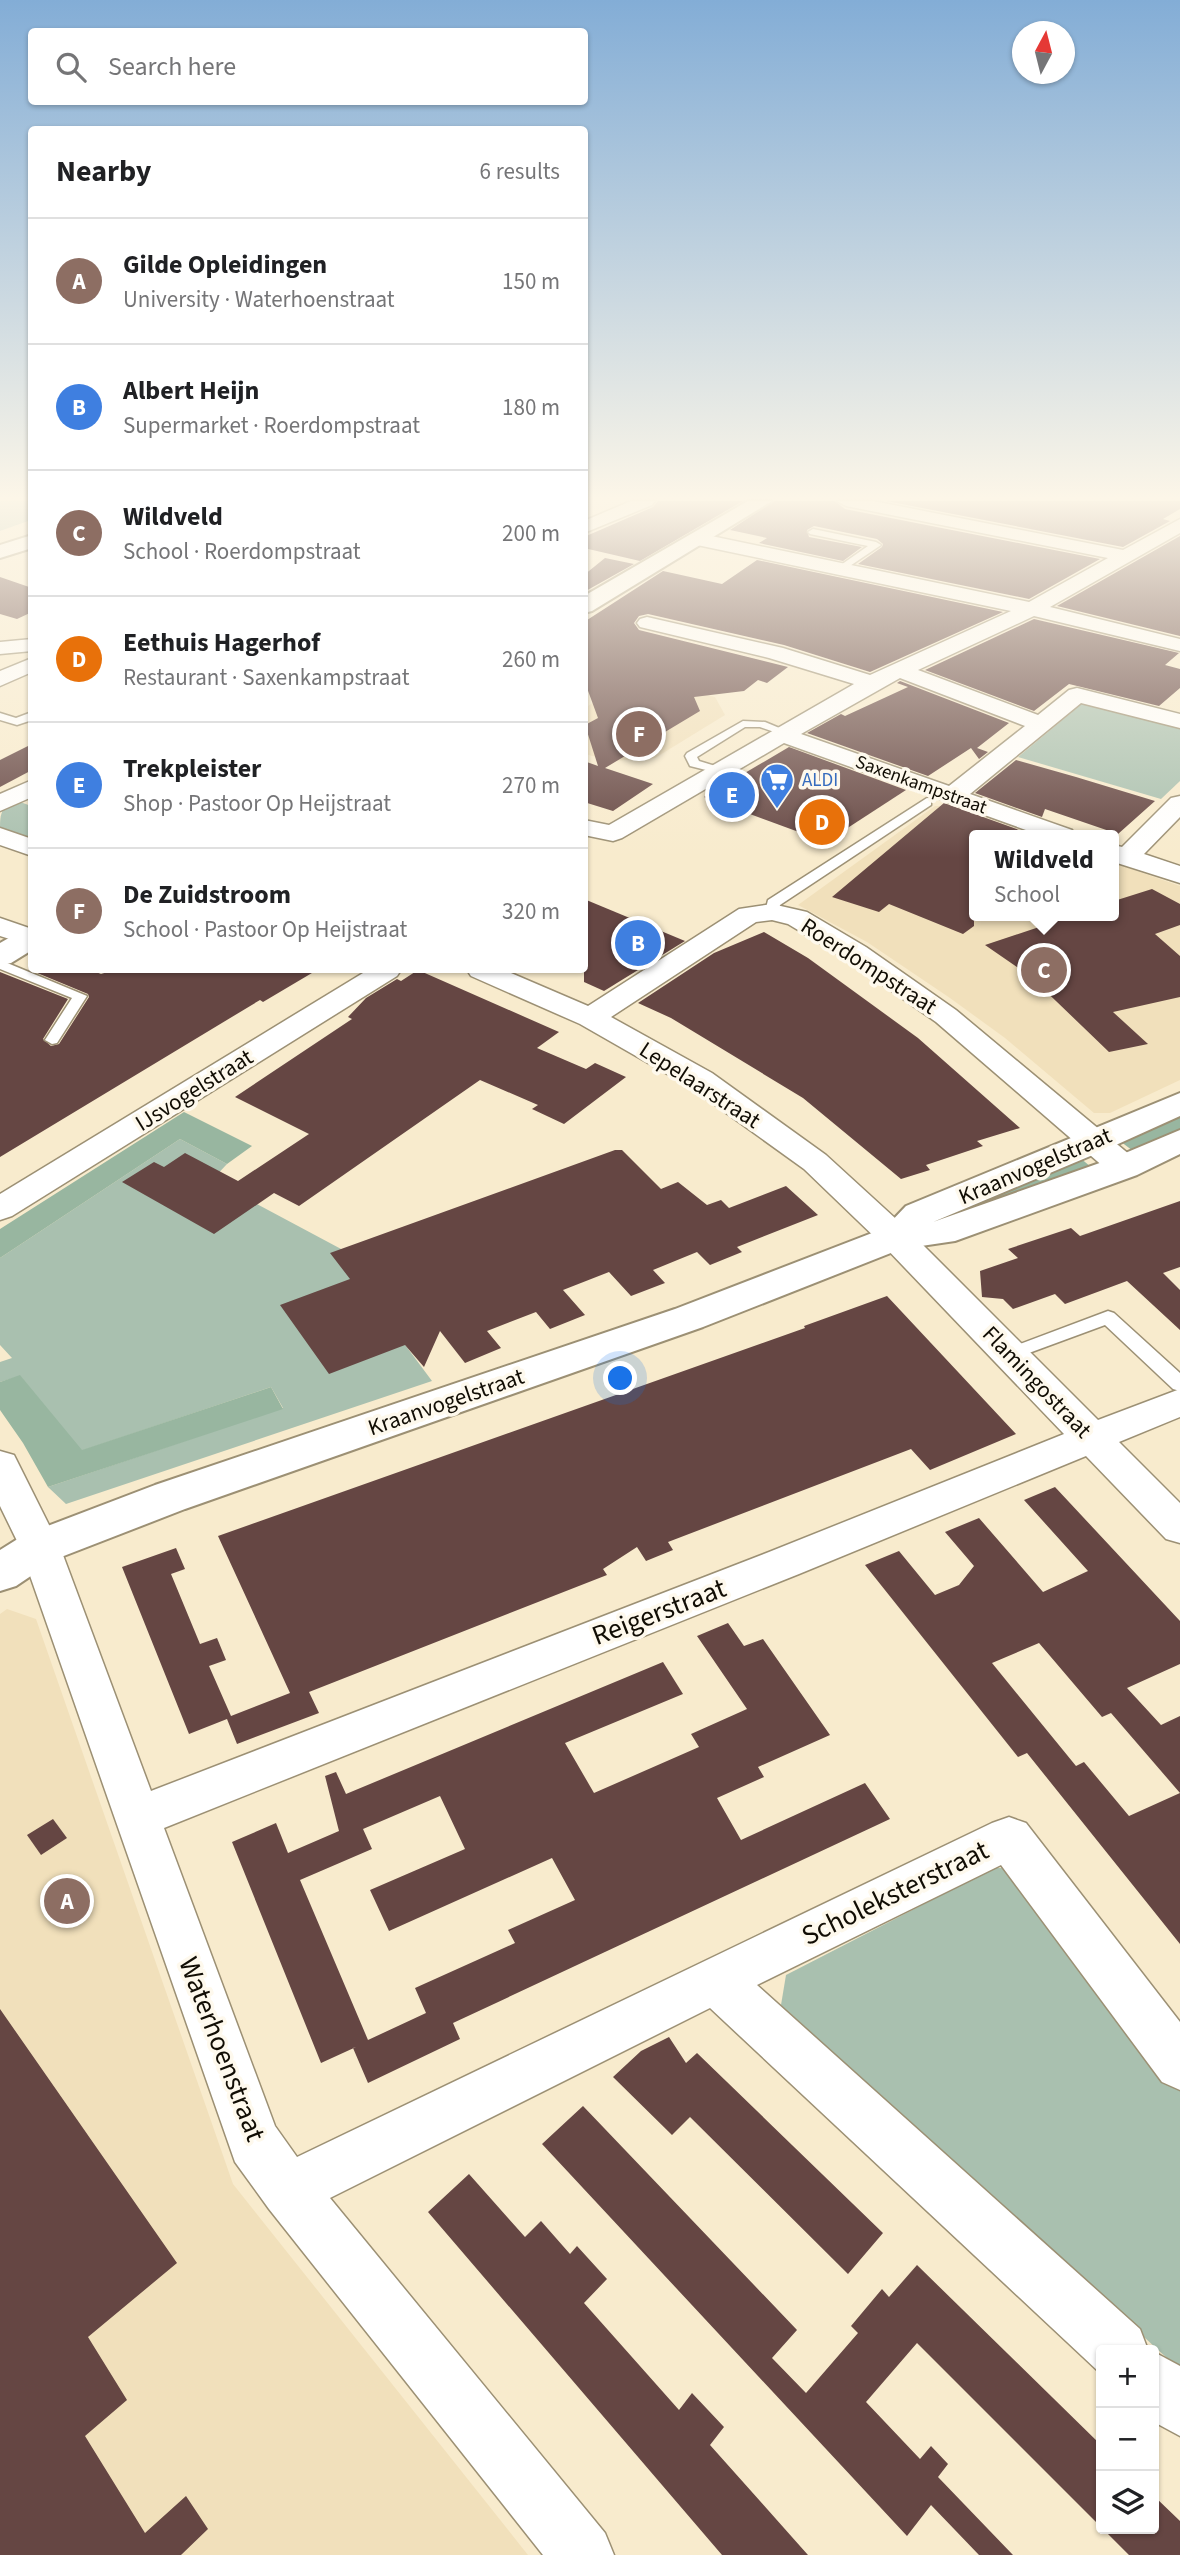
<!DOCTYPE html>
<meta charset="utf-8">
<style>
:root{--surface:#fff;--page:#f6f6f6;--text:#202124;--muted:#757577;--line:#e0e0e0;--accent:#b45309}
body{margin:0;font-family:"Source Sans 3",sans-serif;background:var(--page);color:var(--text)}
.controls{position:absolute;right:21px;bottom:21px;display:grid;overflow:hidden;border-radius:7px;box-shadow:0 2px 5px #0004}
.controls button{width:63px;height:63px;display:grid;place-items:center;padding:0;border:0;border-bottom:2px solid var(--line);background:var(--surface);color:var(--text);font:35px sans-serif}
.compass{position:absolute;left:1012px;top:21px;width:63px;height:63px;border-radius:50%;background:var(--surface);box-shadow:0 2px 5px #0004;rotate:7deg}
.you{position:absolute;left:621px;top:1379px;width:24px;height:24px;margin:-18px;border:5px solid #fff;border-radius:50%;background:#1a73e8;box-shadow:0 0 0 10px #1a73e833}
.badge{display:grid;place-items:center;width:46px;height:46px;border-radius:50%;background:var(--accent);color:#fff;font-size:23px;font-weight:700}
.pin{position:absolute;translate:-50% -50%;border:4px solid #fff;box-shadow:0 2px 7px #0006}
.popup{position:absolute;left:969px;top:830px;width:150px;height:91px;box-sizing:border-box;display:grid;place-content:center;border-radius:7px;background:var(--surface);filter:drop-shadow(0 2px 5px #0005);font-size:23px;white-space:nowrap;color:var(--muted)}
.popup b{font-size:26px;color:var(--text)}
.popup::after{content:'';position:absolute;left:50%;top:100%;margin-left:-14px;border:14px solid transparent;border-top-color:var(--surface)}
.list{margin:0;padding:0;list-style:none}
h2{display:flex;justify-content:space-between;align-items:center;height:91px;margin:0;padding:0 28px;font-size:30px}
h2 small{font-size:23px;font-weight:400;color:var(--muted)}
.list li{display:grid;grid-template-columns:46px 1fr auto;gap:21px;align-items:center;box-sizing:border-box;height:126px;padding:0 28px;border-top:2px solid var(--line)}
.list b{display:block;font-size:26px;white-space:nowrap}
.list p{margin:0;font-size:23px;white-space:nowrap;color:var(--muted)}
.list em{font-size:23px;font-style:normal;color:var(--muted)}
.icon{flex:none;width:38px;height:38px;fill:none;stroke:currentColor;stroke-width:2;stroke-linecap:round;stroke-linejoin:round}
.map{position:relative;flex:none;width:1180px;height:2555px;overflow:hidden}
.search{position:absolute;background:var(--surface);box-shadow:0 2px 5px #0004;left:28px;top:28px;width:560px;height:77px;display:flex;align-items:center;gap:18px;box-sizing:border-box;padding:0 24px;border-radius:7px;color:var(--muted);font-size:26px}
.panel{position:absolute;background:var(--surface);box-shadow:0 2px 5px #0004;left:28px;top:126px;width:560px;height:847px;border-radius:7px}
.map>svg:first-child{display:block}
.built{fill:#f1e0bb}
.green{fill:#a9c0af}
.forest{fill:#98b6a0}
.building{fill:#654643;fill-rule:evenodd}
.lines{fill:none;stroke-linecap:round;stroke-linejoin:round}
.service-casing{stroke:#9c9074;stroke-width:3}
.minor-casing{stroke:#9c9074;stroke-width:3}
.tertiary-casing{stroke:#9c9074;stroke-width:4}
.secondary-casing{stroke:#9c9074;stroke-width:4}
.service{fill:#fff;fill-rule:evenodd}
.minor{fill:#fff;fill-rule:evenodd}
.tertiary{fill:#fff;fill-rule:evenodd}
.secondary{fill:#fff;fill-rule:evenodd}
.labels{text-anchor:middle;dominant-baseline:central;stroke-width:7;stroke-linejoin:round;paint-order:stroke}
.far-shop-label{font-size:19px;fill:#366cbe;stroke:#fef9ed;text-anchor:start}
.far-street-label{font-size:19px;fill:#110d04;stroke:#fef9ed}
.street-label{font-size:23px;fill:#110d04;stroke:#fef9ed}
.near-street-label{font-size:28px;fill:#110d04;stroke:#fef9ed}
</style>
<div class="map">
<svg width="1180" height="2555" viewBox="0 0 1180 2555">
<rect width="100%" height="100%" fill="#f8ebcd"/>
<g class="built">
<path d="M635,676L715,697L725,715L655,758L611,761L585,754V708Z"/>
<path d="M935,806H951L1035,835H974V916H1114V863L1180,886V1080L1110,1113H1094L1005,1038L950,998L867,942L798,905Z"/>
<path d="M7,1609L36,1619L233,2184L528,2555H0V1614Z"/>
</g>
<g class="green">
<path d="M0,501H31V520L0,531Z"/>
<path d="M1084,702L1180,728V781L1161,799L1018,757Z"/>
<path d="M15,800L31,806V840L0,829C0,813 1,808 15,800Z"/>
<path d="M180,1139L227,1164L212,1180L401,1281L365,1291L432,1381L66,1504L48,1487L283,1408L271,1387L81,1451L20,1376L0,1382V1362L12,1358L0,1345V1258Z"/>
<path d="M994,1868H1004L1020,1879L1180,2091V2370L781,2005L786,1975Z"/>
</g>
<g class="forest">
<path d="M184,1112L252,1146L227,1164L180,1139L0,1258V1229Z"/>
<path d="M1180,1113V1129L1133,1151L1120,1141Z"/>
<path d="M1079,1157L1091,1167L935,1227L926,1219Z"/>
<path d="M20,1375L82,1450L271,1387L283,1409L48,1487L23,1443L0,1410V1382Z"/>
</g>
<g class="building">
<path d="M658,501H743L640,561L584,548V537L653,507Z"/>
<path d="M774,501H835L845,509L1100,559L1029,599L858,564L882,547L883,544L877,539L814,526L807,530L809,537L862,547L843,561L759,543L767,538L730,530Z"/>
<path d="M886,501H1180V509L1163,519L1170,521L1123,547Z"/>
<path d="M1180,536V636L1057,606Z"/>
<path d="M605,558L634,564L584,592V575Z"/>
<path d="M757,560L1003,612L870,672L784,645L648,614L639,616L634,623L639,630L788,667L767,683L758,680L744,691L694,697L700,711L605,768L653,784L613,811L584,802V761L598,766L585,725L598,718L587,688L584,687V622L663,571L722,584Z"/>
<path d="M0,577L32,588V612L17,619L0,614Z"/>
<path d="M1034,619L1179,653L1165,665L1180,669V688L1159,706L1069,684L1034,711L925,670Z"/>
<path d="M900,681L1009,723L977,748L988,752L979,759L971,748L928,776L807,733L841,714L845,716L908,687L897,683Z"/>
<path d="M32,744V770L0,787V760Z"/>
<path d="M789,747L906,790L826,842L704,797Z"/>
<path d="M1016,760L1076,777L1155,801L1118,834L1045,809L1042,817L975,793Z"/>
<path d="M944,803L1033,835H974V926L963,934L889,904L879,912L832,897Z"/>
<path d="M1152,889L1180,904V925L1155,934L1180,956V997L1113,1012L1148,1044L1109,1052L1030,976L985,945L1072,916H1114V901Z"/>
<path d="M584,899L685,941L604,991L584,982Z"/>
<path d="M764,932L808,958L918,1038L1020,1128L977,1141L983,1146L926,1165L930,1170L901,1179L803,1098L671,1018L638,1003L714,953Z"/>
<path d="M30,970H91L101,974L114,970H317L263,1002L260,1000L0,1157V972L68,999L43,1039L51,1046L59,1044L89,997L88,994Z"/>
<path d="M418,970L559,1032L537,1048L586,1069L595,1063L626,1077L564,1124L532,1109L538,1105L480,1080L299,1206L274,1193L214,1234L122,1182L154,1162L164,1167L185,1153L238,1181L309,1134L235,1097L352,1019L348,1017L366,998L397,979L401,981Z"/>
<path d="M615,1150H622L661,1189L678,1182L707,1205L721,1200L729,1208L786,1186L818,1215L737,1247L742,1252L710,1265L697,1252L653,1270L665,1283L631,1296L609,1272L563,1290L585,1315L550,1329L536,1312L487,1331L501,1348L465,1363L440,1331L424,1367L405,1345L329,1374L280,1305L350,1279L330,1253Z"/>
<path d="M1180,1201V1267L1163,1273L1180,1290V1330L1127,1281L1065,1304L1055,1294L1013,1309L1003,1299L982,1297L980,1271L1018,1258L1008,1249L1071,1228L1080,1236Z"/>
<path d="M887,1296L1016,1434L930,1470L911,1449L668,1542L673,1550L646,1561L637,1547L603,1569L607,1575L309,1692L319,1713L237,1744L227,1719L189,1734L122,1567L176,1548L185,1569L171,1574L200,1644L217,1638L226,1660L209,1666L231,1716L290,1693L218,1536L805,1328L804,1326Z"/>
<path d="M1055,1487L1180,1621V1664L1127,1688L1161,1725L1180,1716V1944L1027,1753L1018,1757L865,1565L899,1551L935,1595L959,1585L974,1566L945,1532L979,1518L1043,1592L1088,1571L1024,1500ZM1039,1643L1102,1717L1111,1713L1180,1793L1129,1816L1084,1762L1076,1766L992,1663Z"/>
<path d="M728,1623L744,1646L763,1639L830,1735L758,1767L764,1777L717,1798L741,1840L865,1783L890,1819L453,2023L460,2039L368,2083L353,2048L356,2047L321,2063L232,1842L276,1823L288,1853L339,1831L325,1776L336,1772L346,1794L663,1662L683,1694L565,1743L594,1793L699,1747L691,1734L747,1709L697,1636ZM440,1796L465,1849L370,1890L389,1931L552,1858L575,1900L508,1930L515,1943L415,1988L426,2013L368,2040L300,1880L372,1849L363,1829Z"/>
<path d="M53,1819L67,1838L41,1855L27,1835Z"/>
<path d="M0,2009L177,2263L88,2337L127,2400L85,2436L145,2533L186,2496L208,2529L181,2555H0Z"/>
<path d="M669,2037L686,2063L697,2053L883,2233L848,2274L690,2117L672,2135L613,2077L641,2051Z"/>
<path d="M583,2106L797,2330L772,2358L806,2393L858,2333L851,2326L882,2289L889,2297L917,2265L1101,2445V2527L917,2343L866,2402L920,2459L931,2446L948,2464L938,2477L1013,2555H979L931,2505L907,2536L542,2144Z"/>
<path d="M469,2174L525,2237L541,2221L570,2254L577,2246L607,2279L584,2303L679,2410L692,2393L724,2427L710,2445L808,2555H722L428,2212Z"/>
<path d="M1154,2496L1180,2521V2555H1129L1103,2529H1154Z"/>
</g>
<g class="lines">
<g class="service-casing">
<g id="service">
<path d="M813,529L876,542L881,545L841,572L838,571V567L868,546L810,534L808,532Z"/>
<path d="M32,712V720L17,725L0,720V713L16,718Z"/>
<path d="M743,721L765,722L789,732L783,735L760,727H745L697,757L699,761L722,768V774L690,766L685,756L687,753Z"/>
<path d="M927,798L931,799V805L780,905L777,915H767L765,912L768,900Z"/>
<path d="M0,960L87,996L57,1043L52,1044L45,1040L72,998L0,969Z"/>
<path d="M1108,1311L1114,1313L1180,1373V1391L1173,1389L1105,1325L1010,1360L1004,1358L1001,1354L1004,1350Z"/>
</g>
</g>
<g class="minor-casing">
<g id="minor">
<path d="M631,501H655L652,505L584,533V521Z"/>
<path d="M837,501H873L1123,550L1180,519V533L1050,607L1180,639V651L1034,616L918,670L1038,715L1069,690L1077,688L1180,714V728L1081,703L970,794L1072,830L1075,835H1040L784,743L622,838L613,841L584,835V820L609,825L854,684L769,658L640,627L637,623L640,619L647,617L783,648L870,675L1011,611L697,545L690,543L688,539L690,535L697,533L1029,602L1108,558L846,506ZM900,678L1025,726L949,786L801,734Z"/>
<path d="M32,639V651L0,654V642Z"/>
<path d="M32,658V672L0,686V671Z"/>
<path d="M32,780V797L0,811V794Z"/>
<path d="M1180,796V817L1144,854L1180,866V883L1114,862V845L1122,847L1171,798Z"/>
<path d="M0,828L32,839V856L0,845Z"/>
<path d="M772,904L807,912L866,947L956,1010L1136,1160L1140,1167L1136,1174L1124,1177L1112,1174L936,1022L846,959L788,924L772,920L756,922L611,1017L712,1073L826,1155L907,1229L1098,1420L1180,1389V1417L1119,1442L1180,1503V1543L1166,1539L1086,1456L799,1574L164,1828L275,2126L297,2157L992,1823L1009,1817L1026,1823L1180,2022V2090L1162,2082L1001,1865L757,1985L1140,2329L1148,2350H1101V2372L1098,2371L710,2008L330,2198L605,2533L614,2555H543L269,2209L235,2162L20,1547L0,1506V1451L14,1455L60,1547L151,1791L769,1552L1064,1434L883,1245L804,1169L690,1087L580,1024L471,976L467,970H504L588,1006L739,909Z"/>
<path d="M0,918L32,929V946L0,936Z"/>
<path d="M368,970H401L397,976L12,1216L0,1220V1194Z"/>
<path d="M1154,2352L1180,2366V2436L1154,2422Z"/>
</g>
</g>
<g class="tertiary-casing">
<g id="tertiary">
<path d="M748,501H772L592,611L584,613V596Z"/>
<path d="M32,928V950L11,963L0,965V943L21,931Z"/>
<path d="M1180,1093V1116L1107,1149L933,1222L1111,1159L1180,1130V1154L1137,1175L955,1241L901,1249L703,1327L185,1509L56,1559L16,1586L0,1591V1550L24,1535L155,1485L675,1309L885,1228L906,1206Z"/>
</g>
</g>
<g class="secondary-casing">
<path id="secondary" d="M32,535V548L0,558V545Z"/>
</g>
<use href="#service" class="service"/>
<use href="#minor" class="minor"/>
<use href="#tertiary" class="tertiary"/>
<use href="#secondary" class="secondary"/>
</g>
<linearGradient id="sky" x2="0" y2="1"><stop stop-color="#83add6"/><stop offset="0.58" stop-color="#fcf6e8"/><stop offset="1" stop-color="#fcf6e8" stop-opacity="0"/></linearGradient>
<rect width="1180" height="858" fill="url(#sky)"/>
<defs>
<g id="supermarket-pin" transform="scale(1.75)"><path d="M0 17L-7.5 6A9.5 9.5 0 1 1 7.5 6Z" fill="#3f7fe0" stroke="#fef9ed"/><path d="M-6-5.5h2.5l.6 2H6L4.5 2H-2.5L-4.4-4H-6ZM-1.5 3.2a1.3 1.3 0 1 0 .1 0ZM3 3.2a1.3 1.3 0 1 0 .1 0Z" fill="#fff"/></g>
</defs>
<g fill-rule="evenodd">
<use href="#supermarket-pin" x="777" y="780"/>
</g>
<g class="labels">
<g class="far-shop-label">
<text x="802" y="780">ALDI</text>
</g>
<g class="far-street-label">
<text transform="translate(921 785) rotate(20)">Saxenkampstraat</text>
</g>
<g class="street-label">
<text transform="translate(869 966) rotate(33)">Roerdompstraat</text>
<text transform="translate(700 1085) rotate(33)">Lepelaarstraat</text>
<text transform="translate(194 1090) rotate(-32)">IJsvogelstraat</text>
<text transform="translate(1035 1166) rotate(-23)">Kraanvogelstraat</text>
<text transform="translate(1037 1382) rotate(46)">Flamingostraat</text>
<text transform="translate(446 1402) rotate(-19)">Kraanvogelstraat</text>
</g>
<g class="near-street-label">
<text transform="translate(659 1612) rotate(-21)">Reigerstraat</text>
<text transform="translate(895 1893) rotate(-26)">Scholeksterstraat</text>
<text transform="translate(222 2049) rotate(69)">Waterhoenstraat</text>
</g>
</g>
</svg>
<div class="controls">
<button>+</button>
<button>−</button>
<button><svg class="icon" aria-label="layers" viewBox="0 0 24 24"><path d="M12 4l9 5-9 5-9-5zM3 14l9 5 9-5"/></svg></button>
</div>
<svg class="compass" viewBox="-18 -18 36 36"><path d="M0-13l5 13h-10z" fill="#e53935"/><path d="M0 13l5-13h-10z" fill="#757577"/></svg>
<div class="you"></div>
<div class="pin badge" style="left:67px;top:1901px;background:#8d6e63">A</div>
<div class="pin badge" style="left:638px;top:943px;background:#3f7fe0">B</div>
<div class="pin badge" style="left:1044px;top:970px;background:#8d6e63">C</div>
<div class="popup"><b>Wildveld</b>School</div>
<div class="pin badge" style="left:822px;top:822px;background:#e8710a">D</div>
<div class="pin badge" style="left:732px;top:795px;background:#3f7fe0">E</div>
<div class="pin badge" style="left:639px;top:734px;background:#8d6e63">F</div>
<div class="search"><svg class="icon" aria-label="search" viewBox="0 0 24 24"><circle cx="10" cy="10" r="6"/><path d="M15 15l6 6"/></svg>Search here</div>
<section class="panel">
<h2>Nearby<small>6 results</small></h2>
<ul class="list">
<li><span class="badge" style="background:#8d6e63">A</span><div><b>Gilde Opleidingen</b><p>University · Waterhoenstraat</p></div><em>150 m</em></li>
<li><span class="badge" style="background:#3f7fe0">B</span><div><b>Albert Heijn</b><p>Supermarket · Roerdompstraat</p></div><em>180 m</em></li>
<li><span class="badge" style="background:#8d6e63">C</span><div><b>Wildveld</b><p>School · Roerdompstraat</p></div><em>200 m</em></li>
<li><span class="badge" style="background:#e8710a">D</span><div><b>Eethuis Hagerhof</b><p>Restaurant · Saxenkampstraat</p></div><em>260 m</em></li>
<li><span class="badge" style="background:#3f7fe0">E</span><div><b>Trekpleister</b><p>Shop · Pastoor Op Heijstraat</p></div><em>270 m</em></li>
<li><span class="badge" style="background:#8d6e63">F</span><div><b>De Zuidstroom</b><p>School · Pastoor Op Heijstraat</p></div><em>320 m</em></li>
</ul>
</section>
</div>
